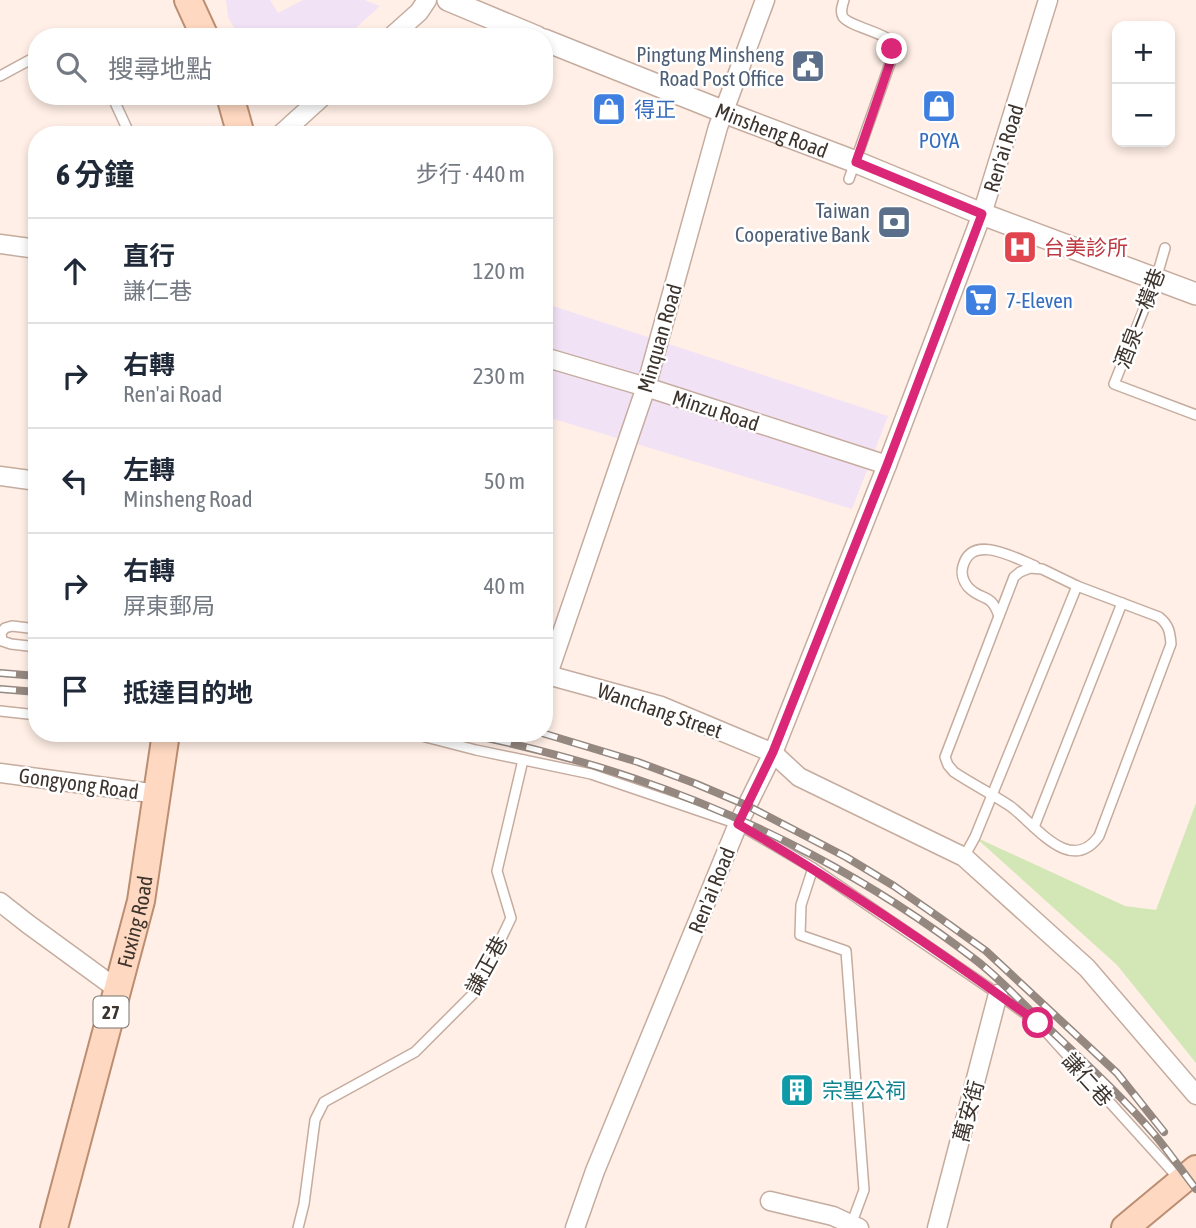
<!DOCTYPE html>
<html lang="zh-TW">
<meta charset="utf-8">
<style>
:root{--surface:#fff;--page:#f6f6f7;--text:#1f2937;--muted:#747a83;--line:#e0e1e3}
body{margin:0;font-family:"Asap Condensed","Noto Sans TC",sans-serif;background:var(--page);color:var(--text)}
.controls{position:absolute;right:21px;top:21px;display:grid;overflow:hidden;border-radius:14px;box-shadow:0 4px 10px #0003}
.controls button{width:63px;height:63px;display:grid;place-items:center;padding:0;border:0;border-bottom:2px solid var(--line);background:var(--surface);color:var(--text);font:35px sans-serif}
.stop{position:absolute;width:21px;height:21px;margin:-16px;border:5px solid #db2777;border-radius:50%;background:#fff}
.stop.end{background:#db2777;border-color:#fff;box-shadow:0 2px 7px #0008}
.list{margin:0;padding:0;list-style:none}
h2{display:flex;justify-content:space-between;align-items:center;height:91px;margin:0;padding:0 28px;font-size:30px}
h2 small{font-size:23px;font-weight:400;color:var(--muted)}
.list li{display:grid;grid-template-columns:46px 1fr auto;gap:21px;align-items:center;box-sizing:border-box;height:105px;padding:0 28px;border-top:2px solid var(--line)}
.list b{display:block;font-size:26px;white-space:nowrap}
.list p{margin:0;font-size:23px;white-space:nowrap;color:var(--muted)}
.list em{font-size:23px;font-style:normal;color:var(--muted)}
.icon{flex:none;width:38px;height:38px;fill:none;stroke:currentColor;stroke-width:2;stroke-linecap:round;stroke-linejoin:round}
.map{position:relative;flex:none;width:1196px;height:1228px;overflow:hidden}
.search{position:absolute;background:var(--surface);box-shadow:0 4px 10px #0003;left:28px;top:28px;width:525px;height:77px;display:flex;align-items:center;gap:18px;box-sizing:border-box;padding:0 24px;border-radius:28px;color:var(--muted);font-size:26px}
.panel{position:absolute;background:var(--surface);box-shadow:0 4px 10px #0003;left:28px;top:126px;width:525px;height:616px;border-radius:28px}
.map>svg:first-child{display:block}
.commercial{fill:#f2e2f5}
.green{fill:#d3e7b6}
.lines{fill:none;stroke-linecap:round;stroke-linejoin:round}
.service-casing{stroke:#c5ac9f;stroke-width:12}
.minor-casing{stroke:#c5ac9f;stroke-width:21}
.tertiary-casing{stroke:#c5ac9f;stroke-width:24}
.primary-casing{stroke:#bb8e72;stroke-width:30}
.service{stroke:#fff;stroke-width:9}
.minor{stroke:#fff;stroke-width:18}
.tertiary{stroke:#fff;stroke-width:21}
.primary{stroke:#fed8c1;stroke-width:26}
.rail-casing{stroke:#948880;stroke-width:8}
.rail{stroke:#fff;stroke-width:5;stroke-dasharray:16;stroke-linecap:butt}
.route{stroke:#db2777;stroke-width:9}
.labels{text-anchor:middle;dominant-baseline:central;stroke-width:5;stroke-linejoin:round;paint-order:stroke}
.shield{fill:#fff;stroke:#78716d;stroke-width:2}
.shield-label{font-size:19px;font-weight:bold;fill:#3e342e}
.service-label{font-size:21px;fill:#4e5e75;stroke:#fff;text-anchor:end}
.shop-label{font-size:21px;fill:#366cbe;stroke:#fff;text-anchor:start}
.street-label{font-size:21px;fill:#3e342e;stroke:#fff}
.health-label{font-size:21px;fill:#be3a42;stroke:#fff;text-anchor:start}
.culture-label{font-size:21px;fill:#0d838f;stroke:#fff;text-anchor:start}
</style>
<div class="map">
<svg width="1196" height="1228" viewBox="0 0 1196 1228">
<rect width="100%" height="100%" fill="#ffefe6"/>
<g class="commercial">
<path d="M226,0H270L278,13L303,0H364L380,6L346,37H239L228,17Z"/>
<path d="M544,303L888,416L852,509L544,416Z"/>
</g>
<path class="green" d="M1196,803V1063L1117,965L975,837L1125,906L1156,910Z"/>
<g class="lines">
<g class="service-casing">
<g id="service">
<path d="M844,0C842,6 840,12 843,17C848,25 880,32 890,40L893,55L849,179"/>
<path d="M72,37L75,35L76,37"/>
<path d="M0,76L37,56"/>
<path d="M112,96L130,135"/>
<path d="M1165,248L1156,279L1114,384L1196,415"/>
<path d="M1030,568L1042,569L1077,586L1159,617C1169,625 1170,632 1171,644L1099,836C1070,876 1035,824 1010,806C992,794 972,784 954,772L948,765L945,757L1014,577L1020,572Z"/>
<path d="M999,616C990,591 982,602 968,587C963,581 961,573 963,566C972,533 1015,558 1035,566"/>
<path d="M37,629L12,626L5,628L1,633L2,641L11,644L37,647"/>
<path d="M0,711L37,715"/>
<path d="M410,733L476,750L591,774L738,824L813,868L998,994L1038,1023L1180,1180"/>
<path d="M1034,827L1122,603"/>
<path d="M964,857L975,837L1077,586"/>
<path d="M813,868L801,905L800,935L846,951L864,1190L851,1225"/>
<path d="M298,1228L304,1204L315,1120L324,1102L415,1052L476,991L511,918L497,871L523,760"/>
</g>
</g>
<g class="minor-casing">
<g id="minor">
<path d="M391,37L419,12L427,0"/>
<path d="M280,135L323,96"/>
<path d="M0,244L37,249"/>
<path d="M544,357L646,387L887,465"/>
<path d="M0,476L37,481"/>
<path d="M544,674L661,706L773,753L799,777L964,857L1087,968L1196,1095"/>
<path d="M548,674L646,387L718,127L765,0"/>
<path d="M0,773L158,794"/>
<path d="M0,902L28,924L117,989"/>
<path d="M770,1201L833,1216L859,1228"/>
<path d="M575,1228L595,1171L738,824L773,753L887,465L982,214L1048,0"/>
<path d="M937,1228L998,994"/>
</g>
</g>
<g class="tertiary-casing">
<g id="tertiary">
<path d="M448,0L537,37"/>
<path id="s1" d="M544,40L737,117L856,162L982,214L1196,294"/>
</g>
</g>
<g class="primary-casing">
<g id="primary">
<path d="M188,0L205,37"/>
<path d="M230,96L241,135"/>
<path id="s2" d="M54,1228L141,901L166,733"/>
<path d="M1125,1228L1196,1169"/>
</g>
</g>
<use href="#service" class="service"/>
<use href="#minor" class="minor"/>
<use href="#tertiary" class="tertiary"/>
<use href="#primary" class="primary"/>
<g class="rail-casing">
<g id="rail">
<path d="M0,673L37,676"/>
<path d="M0,689L37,692"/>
<path d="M464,733C521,745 577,759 633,778C755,819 874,881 977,961C1000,979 1021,1002 1042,1022C1081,1059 1120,1094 1154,1134C1169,1152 1182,1171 1196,1189"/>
<path d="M542,733L638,762L694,783L746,805L846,857L894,886L940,918L986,951L1117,1073L1164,1132"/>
</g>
</g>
<use href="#rail" class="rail"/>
</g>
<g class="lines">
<path class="route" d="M892,49L891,60L856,162L982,214L887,465L773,752L738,824C841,884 941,952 1038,1023"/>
</g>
<defs>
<g id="civic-square" transform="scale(1.75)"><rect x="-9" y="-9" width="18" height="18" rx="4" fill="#5c6f8a" stroke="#fff"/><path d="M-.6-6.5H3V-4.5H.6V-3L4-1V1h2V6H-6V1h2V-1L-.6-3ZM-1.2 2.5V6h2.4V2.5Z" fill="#fff"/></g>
<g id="shop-square" transform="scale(1.75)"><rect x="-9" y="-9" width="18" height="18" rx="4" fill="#3f7fe0" stroke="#fff"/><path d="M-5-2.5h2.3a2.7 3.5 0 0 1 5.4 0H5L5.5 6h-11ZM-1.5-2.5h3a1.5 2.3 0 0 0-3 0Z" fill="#fff"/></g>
<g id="bank-square" transform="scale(1.75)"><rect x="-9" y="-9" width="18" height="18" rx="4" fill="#5c6f8a" stroke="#fff"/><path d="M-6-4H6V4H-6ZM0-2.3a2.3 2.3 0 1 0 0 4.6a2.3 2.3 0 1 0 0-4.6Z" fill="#fff"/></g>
<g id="hospital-square" transform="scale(1.75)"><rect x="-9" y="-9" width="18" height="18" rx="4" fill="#e0444e" stroke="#fff"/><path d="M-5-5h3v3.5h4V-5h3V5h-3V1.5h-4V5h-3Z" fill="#fff"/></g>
<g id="supermarket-square" transform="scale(1.75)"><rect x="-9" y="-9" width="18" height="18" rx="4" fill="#3f7fe0" stroke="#fff"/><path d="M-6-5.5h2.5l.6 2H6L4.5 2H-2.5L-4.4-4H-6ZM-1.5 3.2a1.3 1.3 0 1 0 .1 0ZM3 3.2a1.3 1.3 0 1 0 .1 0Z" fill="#fff"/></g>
<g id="building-square" transform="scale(1.75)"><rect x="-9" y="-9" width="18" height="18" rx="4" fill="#0f9aa8" stroke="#fff"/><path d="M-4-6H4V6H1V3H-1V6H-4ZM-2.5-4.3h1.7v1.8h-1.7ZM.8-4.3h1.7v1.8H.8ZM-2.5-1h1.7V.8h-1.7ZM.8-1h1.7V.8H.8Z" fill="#fff"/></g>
</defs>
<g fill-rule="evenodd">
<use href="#civic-square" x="808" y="66"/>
<use href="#shop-square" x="939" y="106"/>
<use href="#shop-square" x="609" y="109"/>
<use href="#bank-square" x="894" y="222"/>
<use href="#hospital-square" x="1020" y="247"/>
<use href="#supermarket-square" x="981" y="300"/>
<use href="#building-square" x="797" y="1090"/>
</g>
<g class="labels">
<rect class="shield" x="93.5" y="996.5" width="35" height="31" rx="5"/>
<g class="shield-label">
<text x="111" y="1012">27</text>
</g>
<g class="service-label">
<text x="784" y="54">Pingtung Minsheng<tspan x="784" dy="24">Road Post Office</tspan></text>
<text x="870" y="210">Taiwan<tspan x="870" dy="24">Cooperative Bank</tspan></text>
</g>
<g class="shop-label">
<text x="634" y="109">得正</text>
<text x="939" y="140" text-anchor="middle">POYA</text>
<text x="1006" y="300">7-Eleven</text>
</g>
<g class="street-label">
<text stroke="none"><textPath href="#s1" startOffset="245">Minsheng Road</textPath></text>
<text transform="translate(1003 148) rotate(-73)">Ren'ai Road</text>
<text transform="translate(1139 318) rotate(-69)">酒泉一橫巷</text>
<text transform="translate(659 338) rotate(-74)">Minquan Road</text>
<text transform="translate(716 410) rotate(18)">Minzu Road</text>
<text transform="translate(660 710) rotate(19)">Wanchang Street</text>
<text transform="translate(79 783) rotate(8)">Gongyong Road</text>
<text transform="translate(711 890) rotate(-68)">Ren'ai Road</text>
<text stroke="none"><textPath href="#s2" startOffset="317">Fuxing Road</textPath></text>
<text transform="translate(486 965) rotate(-61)">謙正巷</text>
<text transform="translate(1088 1079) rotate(48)">謙仁巷</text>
<text transform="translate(968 1111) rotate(-75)">萬安街</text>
</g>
<g class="health-label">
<text x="1044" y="247">台美診所</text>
</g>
<g class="culture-label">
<text x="822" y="1090">宗聖公祠</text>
</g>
</g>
</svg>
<div class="controls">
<button>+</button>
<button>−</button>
</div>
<div class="stop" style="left:1038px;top:1023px"></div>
<div class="stop end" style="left:892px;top:49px"></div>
<div class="search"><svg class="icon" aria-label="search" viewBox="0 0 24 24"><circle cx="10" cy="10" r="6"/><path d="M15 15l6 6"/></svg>搜尋地點</div>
<section class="panel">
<h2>6 分鐘<small>步行 · 440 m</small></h2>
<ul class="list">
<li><svg class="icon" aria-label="ahead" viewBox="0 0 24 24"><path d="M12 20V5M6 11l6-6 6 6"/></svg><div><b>直行</b><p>謙仁巷</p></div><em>120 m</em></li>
<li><svg class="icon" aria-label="right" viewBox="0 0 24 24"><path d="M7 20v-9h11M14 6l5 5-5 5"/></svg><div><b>右轉</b><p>Ren'ai Road</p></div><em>230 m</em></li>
<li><svg class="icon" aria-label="left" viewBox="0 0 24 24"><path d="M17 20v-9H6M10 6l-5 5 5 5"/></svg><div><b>左轉</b><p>Minsheng Road</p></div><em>50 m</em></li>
<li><svg class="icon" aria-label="right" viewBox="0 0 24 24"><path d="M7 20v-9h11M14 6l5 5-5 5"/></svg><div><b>右轉</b><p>屏東郵局</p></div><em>40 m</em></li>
<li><svg class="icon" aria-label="arrive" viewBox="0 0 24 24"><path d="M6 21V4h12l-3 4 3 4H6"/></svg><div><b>抵達目的地</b></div></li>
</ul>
</section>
</div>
